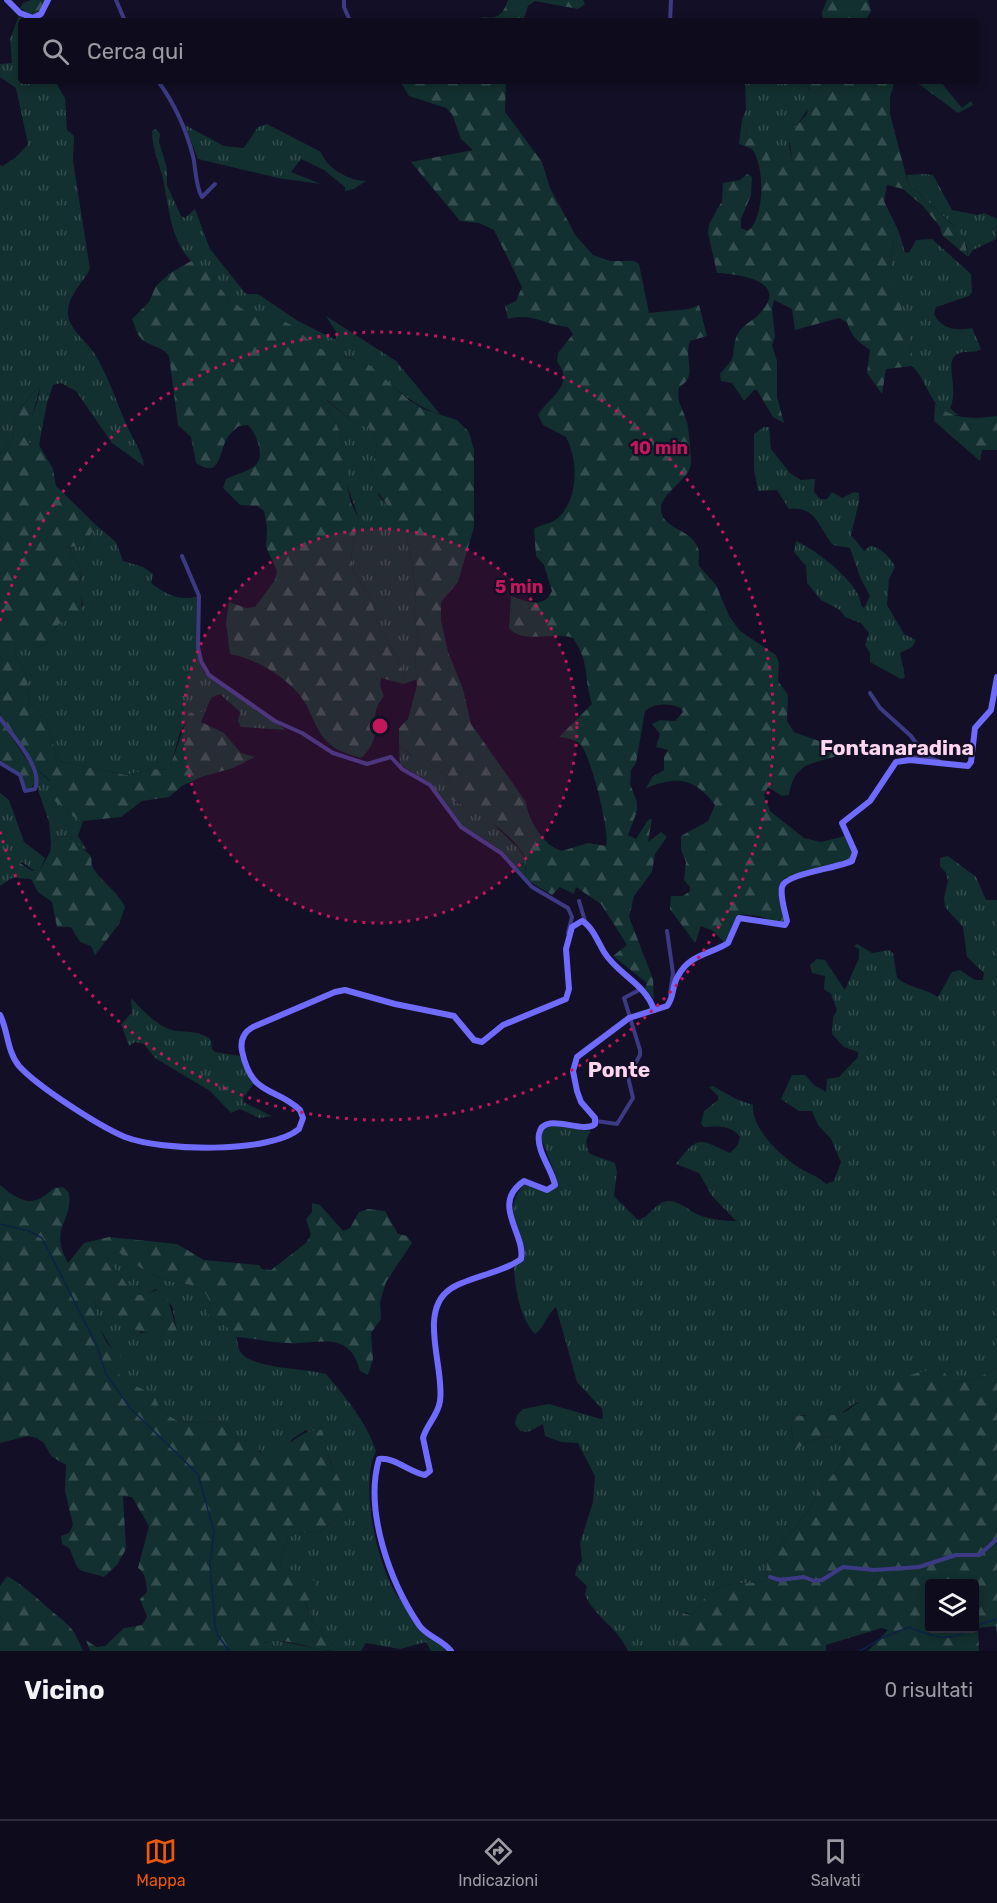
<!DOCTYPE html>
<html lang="it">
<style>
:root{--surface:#0e0b1c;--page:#1c1929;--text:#f1f3f6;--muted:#9b9ba3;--line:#2e2b3b;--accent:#ea580c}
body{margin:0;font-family:Rubik,sans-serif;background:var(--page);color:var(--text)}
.controls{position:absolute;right:18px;bottom:18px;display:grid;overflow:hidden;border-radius:6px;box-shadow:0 3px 9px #0003}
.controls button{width:54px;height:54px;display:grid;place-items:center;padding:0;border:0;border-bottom:2px solid var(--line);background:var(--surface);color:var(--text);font:30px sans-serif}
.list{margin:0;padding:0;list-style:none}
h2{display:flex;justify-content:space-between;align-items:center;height:78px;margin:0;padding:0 24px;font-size:26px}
h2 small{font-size:20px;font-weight:400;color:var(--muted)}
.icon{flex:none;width:33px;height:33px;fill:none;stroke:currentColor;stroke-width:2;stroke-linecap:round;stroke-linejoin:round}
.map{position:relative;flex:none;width:997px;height:1651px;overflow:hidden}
.search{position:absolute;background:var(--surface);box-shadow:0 3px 9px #0003;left:18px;right:18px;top:18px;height:66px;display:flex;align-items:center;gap:15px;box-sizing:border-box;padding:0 21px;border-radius:6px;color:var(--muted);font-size:22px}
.sheet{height:168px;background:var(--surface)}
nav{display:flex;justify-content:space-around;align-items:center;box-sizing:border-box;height:84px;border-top:2px solid var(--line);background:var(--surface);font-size:16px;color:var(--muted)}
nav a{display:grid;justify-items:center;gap:3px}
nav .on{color:var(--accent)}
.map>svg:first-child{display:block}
.grass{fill:url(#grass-tufts)}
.forest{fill:url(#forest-firs);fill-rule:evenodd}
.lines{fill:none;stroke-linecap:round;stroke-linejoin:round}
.stream{stroke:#0c2248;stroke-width:1.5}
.street{stroke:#3d3a85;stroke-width:4}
.secondary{stroke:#6f6bff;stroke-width:6}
.ring{fill:none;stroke:#c2185b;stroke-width:3;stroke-dasharray:3 6}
.labels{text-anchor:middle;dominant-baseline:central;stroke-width:4.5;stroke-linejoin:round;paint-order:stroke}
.quarter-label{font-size:21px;font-weight:bold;fill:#ffd6f0;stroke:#130f26}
.centre{fill:#c2185b;stroke:#130f26;stroke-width:3}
.ring-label{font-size:18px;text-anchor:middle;font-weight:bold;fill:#c2185b;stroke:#130f26;stroke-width:4.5;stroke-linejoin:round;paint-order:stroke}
</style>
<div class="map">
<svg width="997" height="1651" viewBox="0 0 997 1651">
<defs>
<pattern id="grass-tufts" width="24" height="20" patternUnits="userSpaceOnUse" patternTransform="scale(1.5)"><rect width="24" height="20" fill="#12302f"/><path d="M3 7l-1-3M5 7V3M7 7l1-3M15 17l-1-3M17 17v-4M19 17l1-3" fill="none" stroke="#344d4e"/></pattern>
<pattern id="forest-firs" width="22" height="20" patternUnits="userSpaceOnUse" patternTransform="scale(1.5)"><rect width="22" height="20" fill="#12302f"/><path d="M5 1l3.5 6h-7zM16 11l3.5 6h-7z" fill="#344d4e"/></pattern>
</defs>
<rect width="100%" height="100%" fill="#130f26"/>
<g class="grass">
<path d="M19,16L26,20L21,21V81H55L65,98L67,130L74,136L73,161L90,269C83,283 67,296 68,314C69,330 88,342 96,356C109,378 117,404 128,428C134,441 142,452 144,466L112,443L76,391L61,383L53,385L47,403L39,445H31L26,438C28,419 40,404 40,385L15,414L12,440L0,454V165L2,166L15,158L28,144L16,88L0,77V64L12,63L10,39Z"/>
<path d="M745,81L804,82C824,105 794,119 790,141C788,146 791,154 792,160L777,167L771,161L764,146L748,137L742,119L746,110Z"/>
<path d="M267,124L321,152C326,168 349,181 366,181L354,189L345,191V187L324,170L301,159L291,172L321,184L278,178L198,159L185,125L224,146L244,148L258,127Z"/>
<path d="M156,129L160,134L159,142L167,168V185L181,216L185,218L195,209L210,249L246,294H258L298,321L336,340V332L326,316L396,361L440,414C404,404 386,373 353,359C342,354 329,355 318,348C304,339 294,326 278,318C268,313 254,314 243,309C229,303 221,288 211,277C205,270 196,267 190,260C170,237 169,208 163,179C159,162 152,149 152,131Z"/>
<path d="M924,174L933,175L952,210L978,215L984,213L997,219L996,239L973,250L968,257L967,246L953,225L908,183L907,175Z"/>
<path d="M899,232L905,253L910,252L916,240L932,239L971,274L972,292L969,296L936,307L934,314C941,329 956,331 972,328L981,349C973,355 962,348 954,357C946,366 959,390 950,408L958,415C931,416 929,381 912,366C914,322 887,293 892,249C892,244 897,237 899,232Z"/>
<path d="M326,400L353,422L370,428L374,436L377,444L372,470L379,496L402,522L406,531L416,590L414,616L418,634L415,661L417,679L404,684L403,671L388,640L378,626L372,601L353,570L351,553L359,519L347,485V451L336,423L326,409Z"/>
<path d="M764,427H769L771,449L790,473L801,480L815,479L814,492L820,499H827L832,492L842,498L854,492L859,493V502L851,535L864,551L870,546C879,546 892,558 895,567L889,579L887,605L904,634L916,640L912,647L900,653L905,677L901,679L870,662V653L865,645L869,633L861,623L845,617L840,610L821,600L807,583L806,566L794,552L796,541C814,548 862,585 861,605L864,608L870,596L860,577L850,548L833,545C818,527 817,506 789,509L777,490L758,491L754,469V434Z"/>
<path d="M96,525L116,542L123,561L143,567L153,574L151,583C165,594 181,602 198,596L197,645L204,672L286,730L241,727L238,721L240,712L220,694L211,698L205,712C177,711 178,751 169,770L152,769L126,775L62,762L56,755L47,721L29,702L27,676L14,652L15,643H33L41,646L48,642C54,622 70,618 83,605L79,588L82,571L67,547L84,546Z"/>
<path d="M399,745L412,756L429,762L446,775L451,787V800L482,813L519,849L526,860L525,879L496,847L462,826L429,782L400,765Z"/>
<path d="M35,768L50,781V796L75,818L83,821L78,836L87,850L79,847L71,837L59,836L51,843L49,822L38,790Z"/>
<path d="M0,793L9,800L24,842L45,858L40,870L36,872L22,862L10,867L18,878H12L0,886Z"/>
<path d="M948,856L976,877L986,900H997V1368L969,1382L952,1381L857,1402L840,1414L821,1417L803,1415L793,1417L791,1425L794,1451L809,1441L827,1436L843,1444L845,1460L818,1492L807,1513L767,1561L766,1580C749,1586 728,1580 713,1590C703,1597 700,1610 690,1615L685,1612L675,1636L680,1639L673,1651H628C619,1629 594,1616 585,1595L587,1586L575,1575L577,1567L582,1561L580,1543L593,1502L595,1476L578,1443L561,1442L545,1436L543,1424L528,1432L520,1431L515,1424L517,1415L523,1409L549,1404L601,1419L603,1418L602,1409L577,1382L556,1307C546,1315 545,1327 535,1334C520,1318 515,1289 514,1268L522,1259C516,1232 503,1204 526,1183L548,1192L556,1187L557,1179L541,1138L544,1129L553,1126L591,1131C585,1139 585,1145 590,1154L615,1163L617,1172L614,1196L638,1220C651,1217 654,1202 669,1201C680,1201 689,1211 699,1215C709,1219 725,1221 736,1221L712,1196L699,1173L676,1164C699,1133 700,1140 730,1153L738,1145L740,1137C732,1125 717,1126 704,1127L701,1124L704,1111L718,1100V1096L709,1087L713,1086L736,1099L753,1105C751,1128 780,1155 798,1167C808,1174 817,1175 826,1184L834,1181L841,1162L831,1139L818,1125L812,1111H799L781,1099L792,1075H805L814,1085L826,1092L827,1079L839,1077L858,1057V1052L844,1047L832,1034L833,1017L837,1010L831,994L824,989L825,976L812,973L810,965L817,959L825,960L845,990L859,958V949L854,946L857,944L872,953L889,950L893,953L897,978C909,988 925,988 938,997L952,972L960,970L975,980H983L984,973L967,957L963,927L945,907L944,898L948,881L946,873L940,866V858Z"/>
<path d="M131,998C141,1009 160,1029 176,1031C188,1032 201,1031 211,1040L212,1049L215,1052L240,1056L254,1083L244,1097L243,1102L272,1116L259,1118L240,1109L231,1113L210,1091L155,1058L144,1044L135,1042L129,1046L121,1024L132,1013Z"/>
<path d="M120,1252C132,1264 149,1273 164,1279C181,1285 206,1282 210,1304L206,1311C212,1321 222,1322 232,1330C240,1336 235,1346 242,1354C256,1369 305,1368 326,1374C346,1398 366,1421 376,1451C359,1485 377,1565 398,1597C411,1617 430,1635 447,1651H431L426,1642L400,1649L366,1643L361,1651H333V1645L315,1625L305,1601L314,1598L316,1583L283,1571L280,1563L288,1538L296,1533L320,1532L343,1512L340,1479L334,1472L326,1447L306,1430L292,1439L288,1447L281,1452L265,1458L252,1439L243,1442L235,1438L225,1424L217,1421L193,1423L176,1420L161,1411L153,1395L122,1379L117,1372L121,1364L99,1327L94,1298L111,1303L141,1333L177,1331L172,1306L156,1289L141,1297L132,1295L119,1273L106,1262L111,1254Z"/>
<path d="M274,1640L328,1651H252L257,1645Z"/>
</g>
<g class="forest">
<path d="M31,0H46L42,8L33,16L20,8L23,3Z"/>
<path d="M508,0H583L585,4L578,9L535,1L528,6L523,21H482V17C497,20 503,15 508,0Z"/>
<path d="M827,0H868L871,11L865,21H823L822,12Z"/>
<path d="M400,81H506L505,112L542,162L550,188L576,236L593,255L610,261H634L639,264L649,313L689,309L699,305L707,336L690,341C683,359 699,376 679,387C676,403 683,408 687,422C688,424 692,461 691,464C689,480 660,494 661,509C661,529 692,529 698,548C700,553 698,561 699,566L716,585L729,616L740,631L776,655L779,663L778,681L788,695L787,721L794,732L827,744L839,755C810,765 795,762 789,795L782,796L768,787L764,795L770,811L804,838L821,842L845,836L852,848L851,860L785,878L782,881L785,919L780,924L759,916L741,914C729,921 734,934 724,942L713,931L701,926L695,943L670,909L671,896H683L690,891V887L684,880L686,862L681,850V836L708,821L715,805C694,777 677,776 646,788L652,777L664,770V757L668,750L656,747L660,734L652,724L660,720L675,721L683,712L681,708C670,703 654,703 645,711L636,763L631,770L630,784L637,802V811L628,835L636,839L648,820L652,819L648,842L661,832L667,837L655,854L652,872L634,896L629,917L653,979L654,999L645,988L647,983L613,956L627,945L601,904L576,887L574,894L560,887L552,895L525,879C525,873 527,865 526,860C519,838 472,806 451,800V787L446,775L429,762L416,759L399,745V728L408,719L417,685L415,661L418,634L414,616L416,590L406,531L375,488L372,470L377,444L374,436L369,428L353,422L327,400L326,409L336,423L347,451V485L351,503L359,519L351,553L353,570L372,601L378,626L388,640L403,671L404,684L381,678L380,686L384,696C364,719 388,733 361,758C352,755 339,752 331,745C317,735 313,715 304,701C288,678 257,659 230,654L226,622L229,602L246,608L255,607L275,580L277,571L266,547L267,528L264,511L257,506L240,505L223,488L226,479C242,471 265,470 259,447C257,438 254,432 248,425L239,426C234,430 229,434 226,440C219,454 220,479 196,463L191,437L178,425L169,356C161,345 148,347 140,337C136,333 135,325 132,319L149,302L156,286L169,274L191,261L206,270L228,298L241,308L275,316L291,325L318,348L368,364L409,400L423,409L457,420L469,432L474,450V527L458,582L441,602V620L448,652L463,689L471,724L526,802C528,821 544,846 562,851L588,843L606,846C610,831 591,757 581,745C575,739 567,738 559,737L592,704C583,677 591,665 573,638C554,631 524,645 509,628L511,596C526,601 543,610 552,591L544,565L536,556L534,529C542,524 552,524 559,517C579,497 578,459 566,437L543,425L538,415C549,397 576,385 557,362L558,353L573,334L568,327C546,325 531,312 508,319L505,306L516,301L522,287L494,230L479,223L460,221L411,162L473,150L461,139L452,114L446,108L409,96Z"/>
<path d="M776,81H895L890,97V114L908,183L959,231L964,238L968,257L942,235L940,227L923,206L903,189L887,185L884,201L899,232C897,237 892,244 892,249C888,291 915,325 912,366L886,369L882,394L867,373L870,350C857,341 852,337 847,322L839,318L795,330L792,309L774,300L772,308L775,337L772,345L777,361V397L784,423L773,417L757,390H754L744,401L732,383L721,381L720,374C724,369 729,364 732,359C735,350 733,340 739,332C746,322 755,320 762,311C788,280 737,274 717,273L708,233L709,224L722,201L723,183L740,180L747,174L752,177L751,195L741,219V228L748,231C765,218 765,165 752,149L739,144L742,119L748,137L764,145L771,161L777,167L792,160L789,134L807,114L809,88L803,82L786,85Z"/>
<path d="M915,81H940L962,108L971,101L973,105L958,113Z"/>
<path d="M41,384L26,438L31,445H39L53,469L56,486L96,525L84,546L67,547L82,571C76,586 85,599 80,614C64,620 53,624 49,641L41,646L32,643H15L14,652L27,676L29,702L47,721L56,755L62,762L126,775L152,769L169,770L189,713L205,712L201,722L224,733L241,753L255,757L233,768L201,777L182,786L169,797L142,801L121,817L83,821L75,818L49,796L50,780L35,768L0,715V454L12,440L15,414Z"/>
<path d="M935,404C953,420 973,419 997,416V450H982L980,461L934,421Z"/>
<path d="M0,720L30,764L36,782L30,789L26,788L19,773L0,761Z"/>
<path d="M59,836L71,837C74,840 90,855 91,856C92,859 91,863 92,866C98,879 118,891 125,907L119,924L95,955L91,946L80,942L71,927H57L52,902L38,892L31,879L18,878L8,863L14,859L32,871L40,870L50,852L51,843Z"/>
<path d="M0,1185C22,1203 33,1208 54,1188L63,1187L69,1193C73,1224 48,1226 68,1263L84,1243L109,1237L177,1244L204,1260L259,1265L262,1269L271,1270L306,1243L311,1235L306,1219L312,1212V1203L320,1205L343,1231L350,1228L359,1212L368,1209L385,1211L398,1234L407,1236L412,1243L386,1282L380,1302L381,1319L371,1333L373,1359L368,1375L360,1371C349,1329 319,1345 288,1343C271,1343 254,1338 237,1337C230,1324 213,1323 206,1311L210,1304C206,1282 181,1285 164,1279C149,1273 132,1264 120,1253L111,1254L106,1262L119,1273L133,1295C145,1297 153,1289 165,1289L177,1331C159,1335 135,1335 122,1321C112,1310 111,1300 94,1299C98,1320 100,1343 120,1355L121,1364L118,1372L122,1379L154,1395L161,1411L176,1420L193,1423L217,1421L225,1424L235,1438L243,1442L252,1439L260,1441L259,1451L265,1457C289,1452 296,1428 322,1430L331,1464L344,1487L346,1504L343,1512L320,1532L296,1533L288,1538L280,1563L284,1571L292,1570L316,1582L319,1591L314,1598L305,1602L315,1625L333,1645V1651C307,1651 273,1628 252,1651H90L86,1640L96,1647L105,1646L124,1628L142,1625L147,1617L140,1599L147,1592C146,1582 146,1574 138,1568L149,1526L132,1497L123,1496L126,1549L117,1565L104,1577C77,1568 80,1577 70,1549L62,1544L61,1536L69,1533L73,1525L65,1491L66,1465L51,1456L44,1443L37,1438L28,1436L0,1443Z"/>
<path d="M940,1368L952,1381L969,1382L997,1368V1639L996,1626L978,1628L979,1651H868L888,1630L882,1628L826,1645V1651H673L680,1639L675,1637L683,1613L690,1615C700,1610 703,1596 713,1590C728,1580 749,1586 766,1580L767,1561L807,1513L818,1492L845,1460L843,1444L827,1436L809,1441L794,1451L791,1425L793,1417C811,1413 826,1419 844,1412C850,1410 853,1405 859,1402C883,1386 912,1371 940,1368ZM930,1584H974V1628H930Z"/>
<path d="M7,1576C23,1585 35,1596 48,1608C68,1625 73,1625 83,1651H0V1586Z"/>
</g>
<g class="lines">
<g class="stream">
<path d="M0,1224L29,1231L42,1238L97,1346L106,1374L130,1408L198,1474L214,1532L210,1563L215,1626L217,1634L229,1651"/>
<path d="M974,1626L997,1619"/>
<path d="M860,1651L882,1638L909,1627C932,1636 949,1645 970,1628"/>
</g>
<g class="street">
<path d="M116,0L125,21"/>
<path d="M344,0V7L350,21"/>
<path d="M670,21L671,0"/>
<path d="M158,81C174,103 186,129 193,156C196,169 195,185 202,197L215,184"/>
<path d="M182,556L199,596L198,647L201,661L209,675L275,721L302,733L333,753L367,764L391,757L402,769L430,785L461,827L501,853L532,887L568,908L572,917L568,933"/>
<path d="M870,693L880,708L911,736L926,757"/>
<path d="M0,718C11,734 44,768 35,789L25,791L20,775L0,763"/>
<path d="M908,758L926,757L939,761"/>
<path d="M579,901L585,921"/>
<path d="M667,931L673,973L670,994"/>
<path d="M596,1121L617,1124L633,1098L628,1077L640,1055V1050L624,998L641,989"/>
<path d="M770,1577L780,1580L804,1577L814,1581L822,1580L843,1567L874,1570L919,1567L956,1555H979L997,1539"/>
</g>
<g class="secondary">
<path d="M7,0L20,13L33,18L41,14L48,0"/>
<path d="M0,1015C8,1030 7,1052 19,1066C38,1087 99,1126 125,1137C161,1151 269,1154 299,1129L303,1118L300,1110C275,1086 252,1098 242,1051C240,1040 244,1032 253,1027L335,992L345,990L395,1004L454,1016L474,1040L482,1042L503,1025L566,999L569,989L566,949L572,927L582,921C592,926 598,942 604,952C618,975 645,983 654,1010"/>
<path d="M451,1651C443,1640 426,1636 419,1625C390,1582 364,1511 379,1459C395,1457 409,1472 425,1475L430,1471L423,1438C426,1425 438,1416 440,1401C445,1369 418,1313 449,1290C464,1278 503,1273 521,1259C526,1234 490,1204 524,1181L547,1190L555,1185C552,1169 536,1151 539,1134C543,1110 583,1135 595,1124V1118L581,1102L577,1091L573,1071L577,1057L629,1018L667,1006C674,998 672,985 678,976C690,954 709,955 728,943L739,918L785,925L787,921C785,911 780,897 782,887C784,874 838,868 852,861L855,852L842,823L870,801L896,762L910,760L968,766L971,762L975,728L991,710L997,677"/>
</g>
</g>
<circle cx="380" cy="726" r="197" fill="#c2185b" fill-opacity=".12"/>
<g class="ring">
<circle cx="380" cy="726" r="197"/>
<path d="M0 621A394 394 0 1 1 0 831"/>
</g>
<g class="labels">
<g class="quarter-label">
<text x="897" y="747">Fontanaradina</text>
<text x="619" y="1069">Ponte</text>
</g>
</g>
<circle cx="380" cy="726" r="9" class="centre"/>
<g class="ring-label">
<text x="659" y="454">10 min</text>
<text x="519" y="593">5 min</text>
</g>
</svg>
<div class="controls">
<button><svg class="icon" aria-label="layers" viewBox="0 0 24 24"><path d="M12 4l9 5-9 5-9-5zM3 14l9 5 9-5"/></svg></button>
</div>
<div class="search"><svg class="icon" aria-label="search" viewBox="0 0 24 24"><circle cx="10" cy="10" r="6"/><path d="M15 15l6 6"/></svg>Cerca qui</div>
</div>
<section class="sheet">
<h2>Vicino<small>0 risultati</small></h2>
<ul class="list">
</ul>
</section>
<nav>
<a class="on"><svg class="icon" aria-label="map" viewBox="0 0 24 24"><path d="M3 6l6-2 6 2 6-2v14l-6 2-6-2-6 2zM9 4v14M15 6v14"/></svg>Mappa</a>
<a><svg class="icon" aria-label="directions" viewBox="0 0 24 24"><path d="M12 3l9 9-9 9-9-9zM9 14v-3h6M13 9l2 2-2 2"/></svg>Indicazioni</a>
<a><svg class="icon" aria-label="saved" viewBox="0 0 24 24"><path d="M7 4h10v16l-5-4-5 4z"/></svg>Salvati</a>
</nav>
